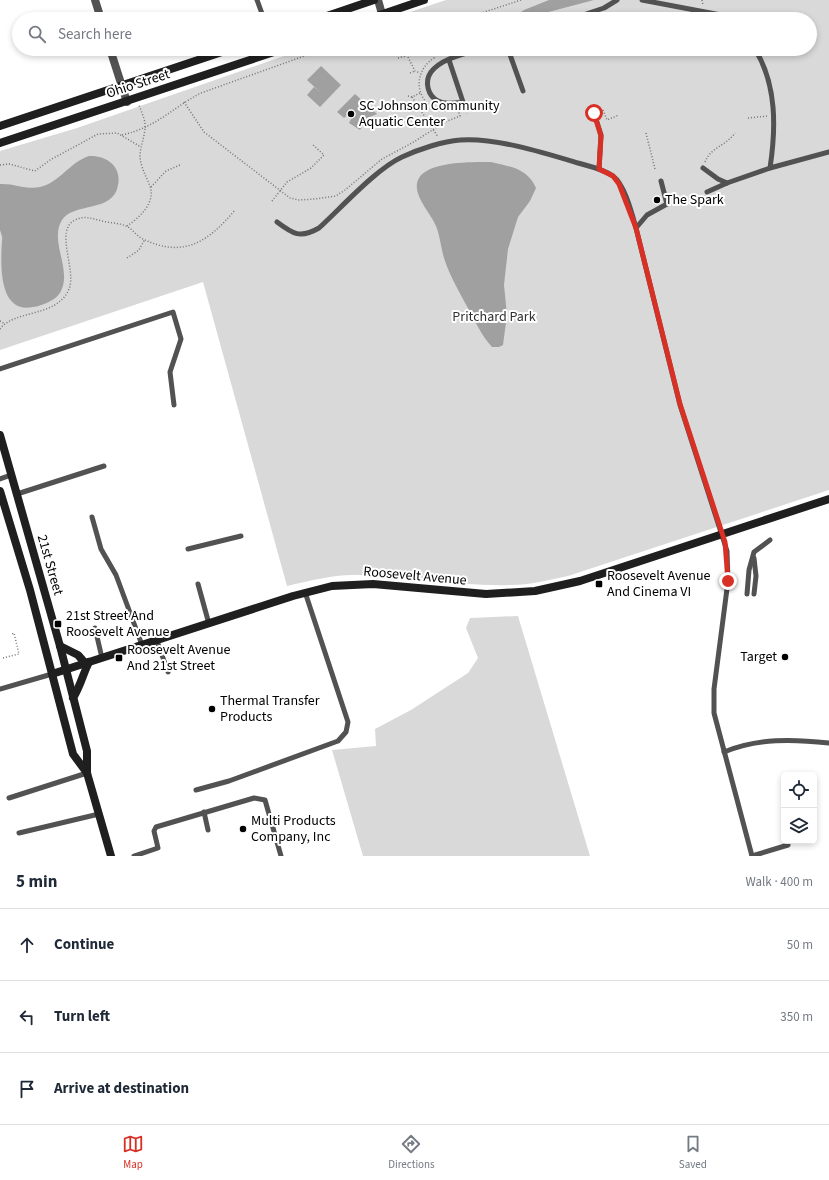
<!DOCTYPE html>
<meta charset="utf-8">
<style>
:root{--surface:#fff;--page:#f6f6f7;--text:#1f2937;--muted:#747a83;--line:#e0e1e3;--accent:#d93025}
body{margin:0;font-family:"Source Sans 3",sans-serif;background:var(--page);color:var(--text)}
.controls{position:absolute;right:12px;bottom:12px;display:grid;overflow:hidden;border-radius:6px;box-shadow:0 2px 6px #0003}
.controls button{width:36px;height:36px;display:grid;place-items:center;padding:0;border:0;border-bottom:1px solid var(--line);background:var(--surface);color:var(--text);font:20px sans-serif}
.stop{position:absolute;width:12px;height:12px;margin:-9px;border:3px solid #d93025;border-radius:50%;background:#fff}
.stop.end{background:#d93025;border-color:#fff;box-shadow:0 1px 4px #0008}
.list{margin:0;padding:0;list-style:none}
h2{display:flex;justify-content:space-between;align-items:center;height:52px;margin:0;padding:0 16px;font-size:17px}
h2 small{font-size:13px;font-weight:400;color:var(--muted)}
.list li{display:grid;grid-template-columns:26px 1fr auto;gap:12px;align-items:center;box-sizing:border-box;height:72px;padding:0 16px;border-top:1px solid var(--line)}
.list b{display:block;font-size:15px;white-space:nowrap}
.list em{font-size:13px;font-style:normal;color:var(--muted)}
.icon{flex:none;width:22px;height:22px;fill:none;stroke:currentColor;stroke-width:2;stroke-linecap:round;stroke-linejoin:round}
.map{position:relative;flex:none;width:829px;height:856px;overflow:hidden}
.search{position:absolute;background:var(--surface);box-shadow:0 2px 6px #0003;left:12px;right:12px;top:12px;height:44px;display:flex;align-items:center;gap:10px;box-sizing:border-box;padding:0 14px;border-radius:22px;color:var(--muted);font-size:15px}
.sheet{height:268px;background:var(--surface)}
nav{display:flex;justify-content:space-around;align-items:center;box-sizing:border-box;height:56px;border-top:1px solid var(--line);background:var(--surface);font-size:11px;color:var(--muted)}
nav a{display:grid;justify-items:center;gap:2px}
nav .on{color:var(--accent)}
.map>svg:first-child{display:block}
.green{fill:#d9d9d9}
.water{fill:#a0a0a0}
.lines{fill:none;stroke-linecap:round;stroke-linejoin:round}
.path{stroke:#747474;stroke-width:1.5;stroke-dasharray:1 2;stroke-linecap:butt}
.lane{stroke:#525252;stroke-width:5}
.street{stroke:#525252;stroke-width:8}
.secondary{stroke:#1f1f1f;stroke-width:8}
.route{stroke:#d93025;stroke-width:5}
.poi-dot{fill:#000;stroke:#fff;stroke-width:1.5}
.labels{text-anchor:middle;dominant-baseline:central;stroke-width:4;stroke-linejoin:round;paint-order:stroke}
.street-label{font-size:14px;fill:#000;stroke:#fff}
.poi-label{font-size:14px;fill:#000;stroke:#fff;text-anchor:start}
.park-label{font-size:14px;fill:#303030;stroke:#fff}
</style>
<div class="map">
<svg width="829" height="856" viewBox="0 0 829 856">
<rect width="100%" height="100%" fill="#fff"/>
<g class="green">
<path d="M446,0H829V490L568,576C549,580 530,585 511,585C458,587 406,574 353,575C331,575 309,581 287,586L203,282L0,350V151L77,128L304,49H810V19H389Z"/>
<path d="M518,616L590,856H363L332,750L376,746L375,729L411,710L468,673L478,658L466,628L470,618Z"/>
</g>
<g class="water">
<path d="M549,0H594L522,19L521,12L524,10Z"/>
<path d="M321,66L341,85L320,107L307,95L314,87L322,94L307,80Z"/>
<path d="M355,94L377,114L367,118L360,130L349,123L351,119L349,118L354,115L351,112L344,118L337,112Z"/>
<path d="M89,156C106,155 122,166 118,185C114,213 73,202 62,220C49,241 72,269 61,291C57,300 42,306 33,307C0,314 0,269 2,241C3,237 1,234 0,230C0,215 0,199 0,184C14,183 26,190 40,187C59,183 70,162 89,156Z"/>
<path d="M491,162C511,167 527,168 536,188L530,201L518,217L508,249L504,285L507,315L503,345L499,347H492C482,336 476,323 469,310C460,293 450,277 444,258C441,248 440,236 436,226C431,213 410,193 419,178C429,161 474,162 491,162Z"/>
</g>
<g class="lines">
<g class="path">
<path d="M702,0L703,5"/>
<path d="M463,19L521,0"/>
<path d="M404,49L415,71L420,73"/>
<path d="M431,49L434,58C405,77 422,118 455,110"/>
<path d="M398,58L406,56"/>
<path d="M410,73L415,71"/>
<path d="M408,96L412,97L420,93"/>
<path d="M412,97L438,137"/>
<path d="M184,102L204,132L290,198L299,200L315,199L336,196L345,190L382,159L412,143L445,122L460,116L458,110"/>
<path d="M420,107L426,102"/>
<path d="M465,108L467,114"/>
<path d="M603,110L607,120L619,115"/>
<path d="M350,117L352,118"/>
<path d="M748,118L768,116"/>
<path d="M646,133L655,169"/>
<path d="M122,135C157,127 172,108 201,93L324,49"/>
<path d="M705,162C710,148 727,145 735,133"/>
<path d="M0,165L9,164L35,171L50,160L98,134L117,133L141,147"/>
<path d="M151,187L166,171L180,165"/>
<path d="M272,201L287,182L311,168L324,155L312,144"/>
<path d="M127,226C139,218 156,203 150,186C146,176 141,168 140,157C140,145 146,135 145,123C144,117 141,111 139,105"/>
<path d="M127,258L139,250L145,239"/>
<path d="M0,321L5,324"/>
<path d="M0,329C15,309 57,318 69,289C77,270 54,230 75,220C84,215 93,219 102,221C110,223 119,223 126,226C132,228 136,236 143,239C184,259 209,241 235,210"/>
<path d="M3,658L19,654L14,633L12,634"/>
</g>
<g class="lane">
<path d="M257,0L264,19"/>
<path d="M642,0L721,15L731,19"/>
<path d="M571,19L604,8L617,0"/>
<path d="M508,49L523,91"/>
<path d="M449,60L463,102C455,103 445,105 438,101C428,96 424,82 431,72C442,58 465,54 481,49"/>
<path d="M594,113L601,135L599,169"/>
<path d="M703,168L718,179L727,183"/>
<path d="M770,168L829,152"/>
<path d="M661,181L667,204L647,215L636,228L680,405L727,551L728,581L714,689V713L752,856"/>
<path d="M707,192L727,183L770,168C776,128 777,85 755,49"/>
<path d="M277,222C293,234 300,239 319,228C341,208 376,169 402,157C417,150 443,141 460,140C494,137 545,153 578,163C589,166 603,169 613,176C625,185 632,214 636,228"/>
<path d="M0,369L173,312L181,339L170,372L174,405"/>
<path d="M0,479L11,475"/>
<path d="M17,494L104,466"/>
<path d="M92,517L101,549L116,575L142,645"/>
<path d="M188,549L241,536"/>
<path d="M198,584L209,624"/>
<path d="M747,594L749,570L754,552L770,540"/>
<path d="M754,594L756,576L754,558"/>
<path d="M95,628L102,658"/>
<path d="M157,641L168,672"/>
<path d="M0,689L52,674"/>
<path d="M724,752C758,738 793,739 829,743"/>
<path d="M196,790L229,781L338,741L346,732L348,722L305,592"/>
<path d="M9,798L87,773"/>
<path d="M204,812L208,830"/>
<path d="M19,833L99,814"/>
<path d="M134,856L158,848L154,831L156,827L254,798L265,800L281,856"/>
<path d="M752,856L788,845"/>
</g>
<g class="street">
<path d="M95,0L101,19"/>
<path d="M378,0L382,14"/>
<path d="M110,49L127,102"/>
</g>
<g class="secondary">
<path d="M318,19L374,0"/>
<path d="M368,19L424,0"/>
<path d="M0,126L231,49"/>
<path d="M0,143L283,49"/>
<path d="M0,435L60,646L87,751V773L111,856"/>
<path d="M0,491L30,590L73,754L87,773"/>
<path d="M60,646L78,655L85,663"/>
<path d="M52,674L293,596L332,586L373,584L486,594L535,591L580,581L829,499"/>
<path d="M73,698C80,687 83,674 89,662"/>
</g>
</g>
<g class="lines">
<path class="route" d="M594,113L601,136L599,169L613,176L619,184L636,228L680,404L725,542L728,581"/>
</g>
<g class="poi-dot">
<circle cx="351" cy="114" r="4"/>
<circle cx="657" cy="200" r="4"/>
<rect x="595" y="580" width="8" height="8" rx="2"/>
<rect x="54" y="620" width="8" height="8" rx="2"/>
<circle cx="785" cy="657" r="4"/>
<rect x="115" y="654" width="8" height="8" rx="2"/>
<circle cx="212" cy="709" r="4"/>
<circle cx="243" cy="829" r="4"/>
</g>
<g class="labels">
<g class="street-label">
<text transform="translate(138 84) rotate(-18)">Ohio Street</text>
<text transform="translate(50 565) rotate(74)">21st Street</text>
<text transform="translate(415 576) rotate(5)">Roosevelt Avenue</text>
</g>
<g class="poi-label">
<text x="359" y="106">SC Johnson Community<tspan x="359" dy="16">Aquatic Center</tspan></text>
<text x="665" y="200">The Spark</text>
<text x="607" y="576">Roosevelt Avenue<tspan x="607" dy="16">And Cinema VI</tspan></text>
<text x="66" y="616">21st Street And<tspan x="66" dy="16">Roosevelt Avenue</tspan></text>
<text x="127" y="650">Roosevelt Avenue<tspan x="127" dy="16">And 21st Street</tspan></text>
<text x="777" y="657" text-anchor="end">Target</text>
<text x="220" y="701">Thermal Transfer<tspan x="220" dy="16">Products</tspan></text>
<text x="251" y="821">Multi Products<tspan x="251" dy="16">Company, Inc</tspan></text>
</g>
<g class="park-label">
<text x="494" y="317">Pritchard Park</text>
</g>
</g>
</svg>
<div class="controls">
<button><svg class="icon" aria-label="locate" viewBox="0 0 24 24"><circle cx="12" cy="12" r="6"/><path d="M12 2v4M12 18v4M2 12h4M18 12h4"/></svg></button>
<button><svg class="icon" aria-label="layers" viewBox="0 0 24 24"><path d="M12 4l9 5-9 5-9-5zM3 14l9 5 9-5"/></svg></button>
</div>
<div class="stop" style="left:594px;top:113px"></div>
<div class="stop end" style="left:728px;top:581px"></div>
<div class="search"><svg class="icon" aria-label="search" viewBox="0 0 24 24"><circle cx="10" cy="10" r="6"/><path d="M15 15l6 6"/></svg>Search here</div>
</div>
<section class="sheet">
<h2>5 min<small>Walk · 400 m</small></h2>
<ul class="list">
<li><svg class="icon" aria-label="ahead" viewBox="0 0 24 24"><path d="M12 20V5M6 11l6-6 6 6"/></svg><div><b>Continue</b></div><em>50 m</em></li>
<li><svg class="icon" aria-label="left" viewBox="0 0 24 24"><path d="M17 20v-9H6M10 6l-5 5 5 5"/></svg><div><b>Turn left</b></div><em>350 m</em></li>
<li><svg class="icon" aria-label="arrive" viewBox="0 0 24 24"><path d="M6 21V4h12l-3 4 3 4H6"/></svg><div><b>Arrive at destination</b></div></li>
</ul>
</section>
<nav>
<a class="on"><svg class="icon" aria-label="map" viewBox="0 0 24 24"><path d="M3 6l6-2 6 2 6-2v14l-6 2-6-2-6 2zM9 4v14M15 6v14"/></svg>Map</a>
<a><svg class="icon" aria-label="directions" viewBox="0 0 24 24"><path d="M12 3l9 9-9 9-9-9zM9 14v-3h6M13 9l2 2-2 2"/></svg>Directions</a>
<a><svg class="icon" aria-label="saved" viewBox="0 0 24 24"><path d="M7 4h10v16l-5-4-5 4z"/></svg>Saved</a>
</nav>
